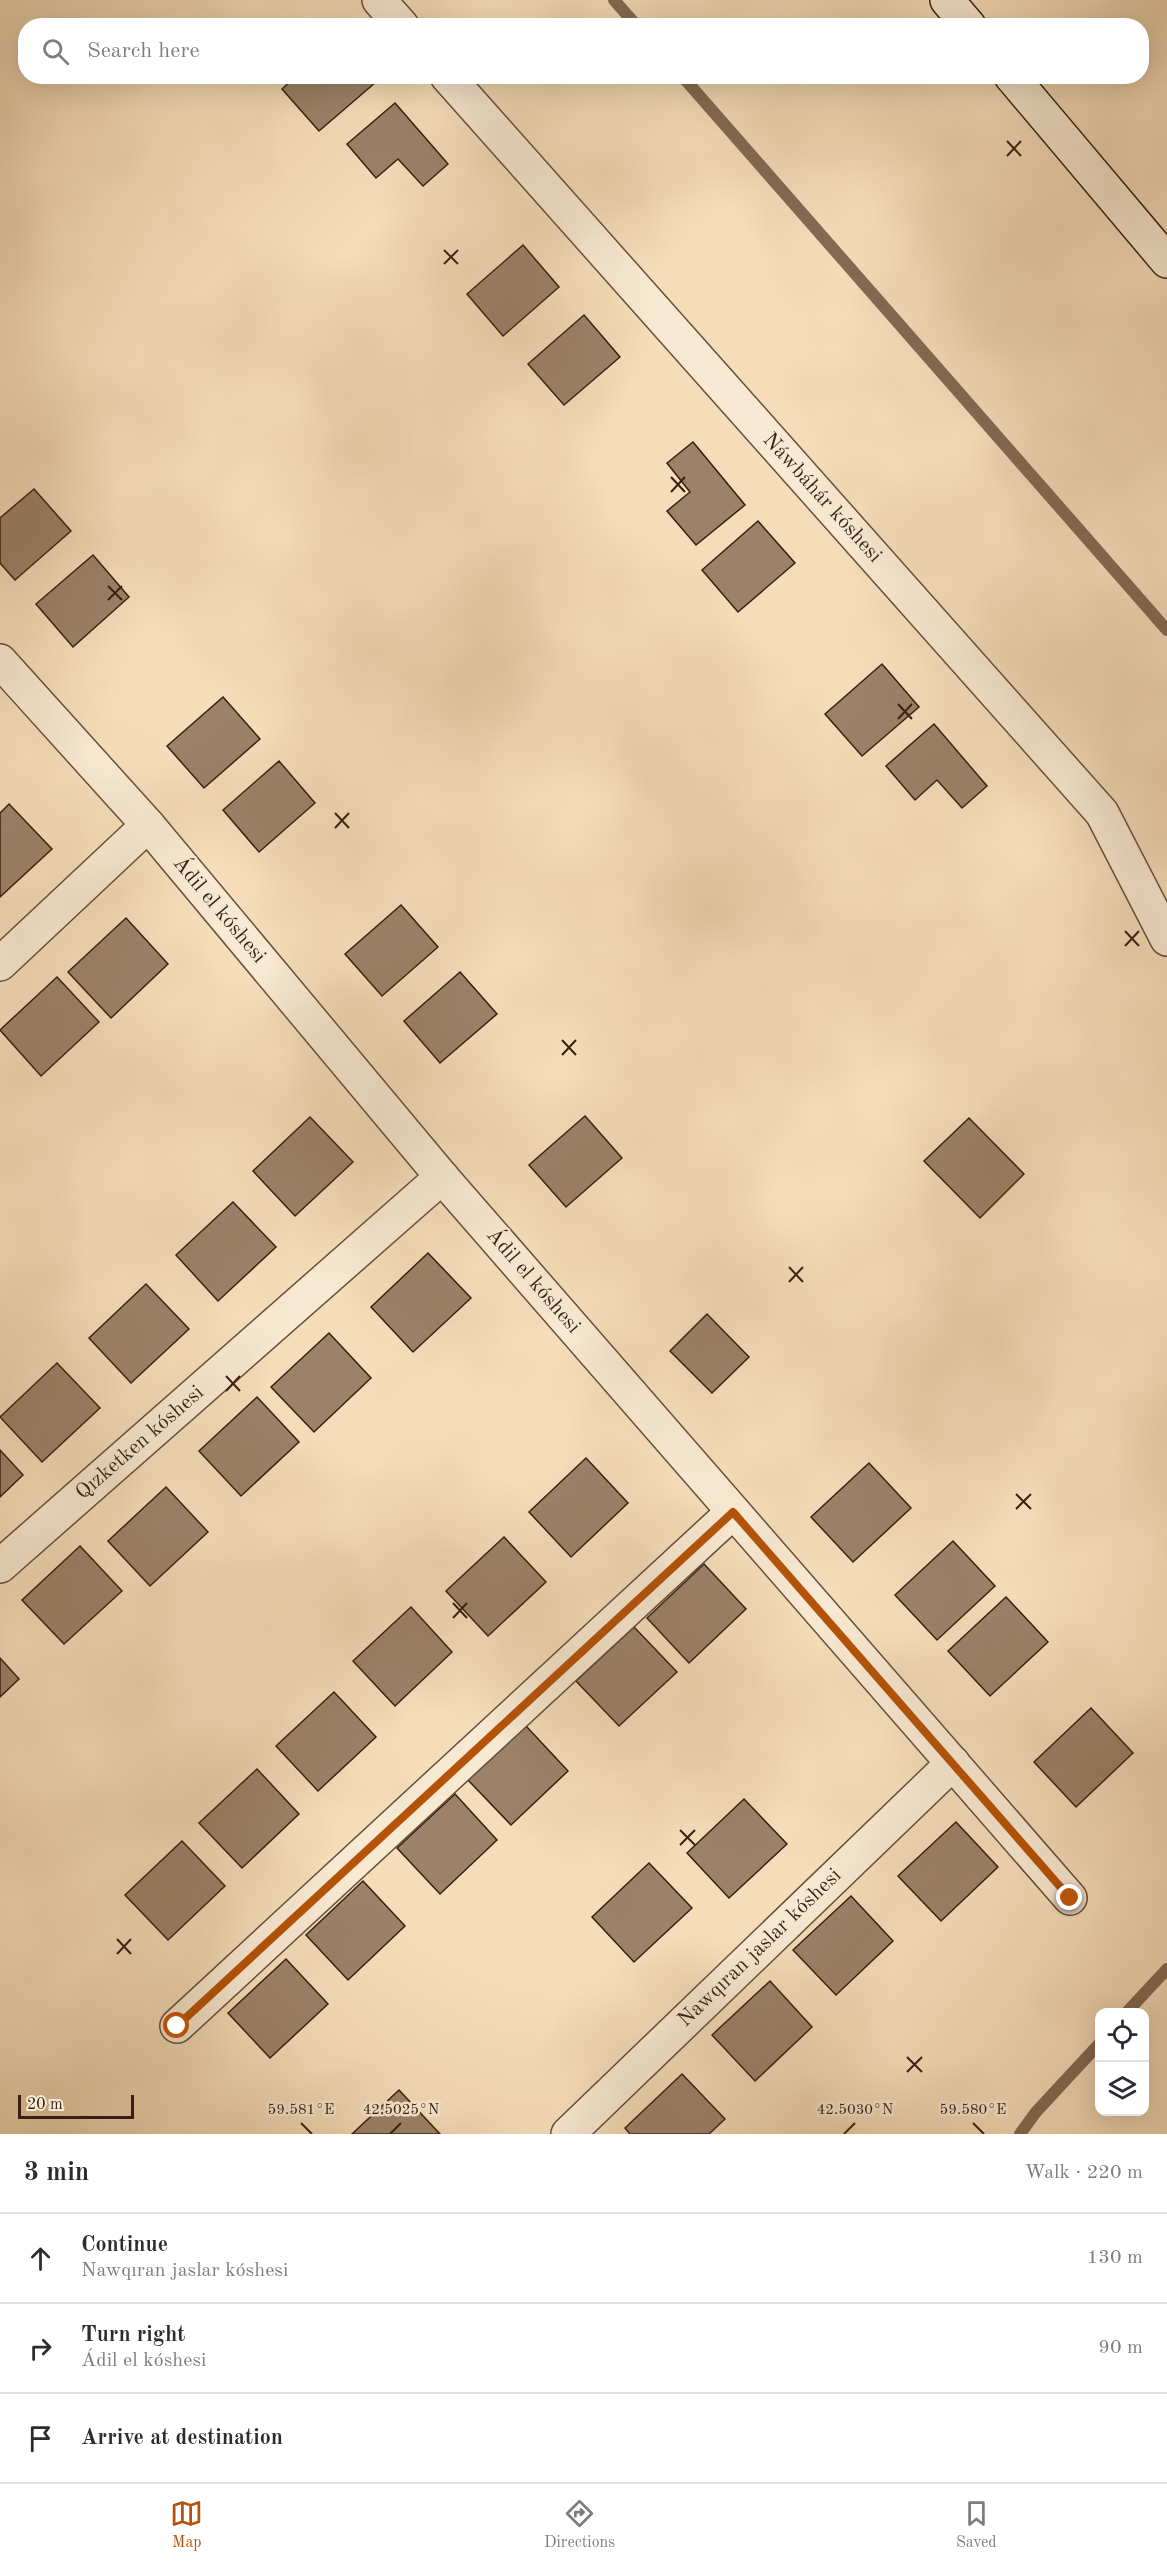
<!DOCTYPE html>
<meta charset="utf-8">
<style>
:root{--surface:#fff;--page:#f7f7f7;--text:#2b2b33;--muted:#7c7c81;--line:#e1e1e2;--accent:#b45309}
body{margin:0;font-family:"Old Standard TT",serif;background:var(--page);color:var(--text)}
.controls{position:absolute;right:18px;bottom:18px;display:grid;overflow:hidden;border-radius:12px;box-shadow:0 6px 24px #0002}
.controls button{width:54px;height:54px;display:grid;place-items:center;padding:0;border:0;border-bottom:2px solid var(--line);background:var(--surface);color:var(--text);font:30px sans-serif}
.scale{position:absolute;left:18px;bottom:15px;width:116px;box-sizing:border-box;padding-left:6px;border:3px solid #391f13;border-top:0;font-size:16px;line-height:21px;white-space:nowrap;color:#391f13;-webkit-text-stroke:4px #f8e9d2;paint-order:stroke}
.stop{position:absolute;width:18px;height:18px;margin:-14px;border:4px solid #b45309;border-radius:50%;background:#fff}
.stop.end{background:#b45309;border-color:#fff;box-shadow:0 2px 6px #0008}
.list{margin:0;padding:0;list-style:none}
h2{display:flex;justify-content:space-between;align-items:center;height:78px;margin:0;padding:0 24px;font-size:26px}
h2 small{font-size:20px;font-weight:400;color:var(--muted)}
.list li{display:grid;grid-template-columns:39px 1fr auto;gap:18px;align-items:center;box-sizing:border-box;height:90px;padding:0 24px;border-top:2px solid var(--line)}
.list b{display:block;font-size:22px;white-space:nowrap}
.list p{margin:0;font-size:20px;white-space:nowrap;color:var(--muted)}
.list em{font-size:20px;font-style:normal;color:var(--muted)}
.icon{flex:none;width:33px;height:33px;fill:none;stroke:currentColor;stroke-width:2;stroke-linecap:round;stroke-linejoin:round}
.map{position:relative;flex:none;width:1167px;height:2134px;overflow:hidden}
.search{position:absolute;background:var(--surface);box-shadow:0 6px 24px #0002;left:18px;right:18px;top:18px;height:66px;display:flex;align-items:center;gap:15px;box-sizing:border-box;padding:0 21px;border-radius:24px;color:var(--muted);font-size:22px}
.sheet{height:348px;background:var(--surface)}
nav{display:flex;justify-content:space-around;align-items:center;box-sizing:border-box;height:84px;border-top:2px solid var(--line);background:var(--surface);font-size:16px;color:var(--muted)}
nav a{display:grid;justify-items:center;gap:3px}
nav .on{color:var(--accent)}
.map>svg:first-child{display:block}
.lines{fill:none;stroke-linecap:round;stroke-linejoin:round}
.stream{stroke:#836a55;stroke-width:12}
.building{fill:#9b8269;stroke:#391f13;stroke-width:1.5}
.street-casing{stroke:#684e3c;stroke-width:36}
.secondary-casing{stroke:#391f13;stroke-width:36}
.street{stroke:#f8e9d2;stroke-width:33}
.secondary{stroke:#f8e9d2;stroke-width:33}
.route{stroke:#b45309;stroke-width:8}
.ticks{fill:none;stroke:#391f13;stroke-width:2}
.labels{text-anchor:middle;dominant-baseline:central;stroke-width:5;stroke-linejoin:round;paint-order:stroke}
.street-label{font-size:21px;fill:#391f13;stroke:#f8e9d2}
.ticks-label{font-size:15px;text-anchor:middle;fill:#391f13;stroke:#f8e9d2;stroke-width:5;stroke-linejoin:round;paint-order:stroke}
</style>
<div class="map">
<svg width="1167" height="2134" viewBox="0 0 1167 2134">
<rect width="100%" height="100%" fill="#f5ddb9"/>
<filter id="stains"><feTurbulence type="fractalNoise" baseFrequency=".00333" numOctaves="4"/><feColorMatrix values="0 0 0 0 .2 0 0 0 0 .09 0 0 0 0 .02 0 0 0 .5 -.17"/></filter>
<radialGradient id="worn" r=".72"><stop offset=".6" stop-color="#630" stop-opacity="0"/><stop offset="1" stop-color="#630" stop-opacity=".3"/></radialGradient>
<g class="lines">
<g class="stream">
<path d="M614,0L637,26"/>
<path d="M682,76L1167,630"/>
<path d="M1127,2012L1167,1969"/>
<path d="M1020,2134L1036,2112L1100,2043"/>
</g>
</g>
<g class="building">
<path d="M296,76H371L376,82L319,131L282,89Z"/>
<path d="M395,103L448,164L423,186L398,159L376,178L347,144Z"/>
<path d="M523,245L559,287L503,336L467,294Z"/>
<path d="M584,315L620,357L564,405L528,364Z"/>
<path d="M693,442L745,505L696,545L667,511L690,492L667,463Z"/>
<path d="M34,489L71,531L15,580L0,563V518Z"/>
<path d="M758,521L795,563L738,612L702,570Z"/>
<path d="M93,555L129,597L73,647L36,604Z"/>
<path d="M882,664L919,707L862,756L825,714Z"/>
<path d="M223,697L260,739L204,788L167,746Z"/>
<path d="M934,724L987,786L962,808L937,780L915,800L886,766Z"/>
<path d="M279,761L315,803L259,852L223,810Z"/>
<path d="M9,804L52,849L0,897V813Z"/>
<path d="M401,905L438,947L382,996L345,954Z"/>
<path d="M126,918L168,964L111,1018L68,972Z"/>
<path d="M460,972L497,1014L440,1063L404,1021Z"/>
<path d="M57,977L99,1022L41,1076L0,1030Z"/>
<path d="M585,1116L622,1158L566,1207L529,1165Z"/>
<path d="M310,1117L353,1162L295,1216L253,1171Z"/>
<path d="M969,1118L1024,1174L980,1218L924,1161Z"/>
<path d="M233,1202L276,1247L218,1301L176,1255Z"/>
<path d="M428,1253L471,1298L413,1352L371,1307Z"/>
<path d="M146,1284L189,1329L131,1383L89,1338Z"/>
<path d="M707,1314L749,1357L712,1393L670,1351Z"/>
<path d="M329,1333L371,1378L314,1432L271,1387Z"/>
<path d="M57,1363L100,1408L42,1462L0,1417Z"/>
<path d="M257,1397L299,1442L241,1496L199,1451Z"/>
<path d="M0,1450L23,1475L0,1497Z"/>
<path d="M586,1458L628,1503L571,1557L529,1512Z"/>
<path d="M869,1463L911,1508L853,1562L811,1517Z"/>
<path d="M166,1487L208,1532L150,1586L108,1541Z"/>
<path d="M504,1537L546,1582L488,1636L446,1591Z"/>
<path d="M953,1541L995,1586L937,1640L895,1595Z"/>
<path d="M80,1546L122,1591L64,1644L22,1600Z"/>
<path d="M704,1564L746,1609L689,1663L647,1618Z"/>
<path d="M1006,1597L1048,1642L990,1696L948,1651Z"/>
<path d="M411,1607L452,1652L395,1706L353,1661Z"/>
<path d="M634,1627L677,1672L619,1726L576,1681Z"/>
<path d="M0,1658L19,1679L0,1697Z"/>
<path d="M334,1692L376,1737L318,1791L276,1746Z"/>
<path d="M1091,1708L1133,1753L1076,1807L1034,1762Z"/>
<path d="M526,1726L568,1771L511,1825L468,1780Z"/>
<path d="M257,1769L299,1814L242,1868L199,1823Z"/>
<path d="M455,1794L497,1840L440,1894L397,1848Z"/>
<path d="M744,1799L787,1844L729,1898L687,1853Z"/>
<path d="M956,1822L998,1867L941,1921L898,1876Z"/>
<path d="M182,1841L225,1886L168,1940L125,1895Z"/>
<path d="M649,1863L692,1908L634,1962L592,1917Z"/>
<path d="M363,1881L405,1926L348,1980L306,1935Z"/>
<path d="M851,1896L893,1941L836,1995L793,1950Z"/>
<path d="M286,1959L328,2004L270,2058L228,2013Z"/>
<path d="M770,1981L812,2027L755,2081L712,2035Z"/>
<path d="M682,2074L725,2119L709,2134H630L625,2128Z"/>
<path d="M399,2090L440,2134H352Z"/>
</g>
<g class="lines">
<g class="street-casing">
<g id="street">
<path d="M379,0L402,26"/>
<path d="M447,76L1102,813L1167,939"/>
<path d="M0,661L148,825L442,1177L1070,1898"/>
<path d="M0,964L148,825"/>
<path d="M0,1566L442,1177"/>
<path d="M177,2026L733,1512"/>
<path d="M568,2134L953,1763"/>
</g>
</g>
<g class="secondary-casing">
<g id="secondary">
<path d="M947,0L969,26"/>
<path d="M1011,76L1167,261"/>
</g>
</g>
<use href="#street" class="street"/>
<use href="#secondary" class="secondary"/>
</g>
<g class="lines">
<path class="route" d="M177,2026L733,1512L1070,1898"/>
</g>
<path class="ticks" d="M1007,141L1021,156M1007,156L1021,141M444,250L458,264M444,264L458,250M671,477L685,492M671,492L685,477M108,586L122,600M108,600L122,586M898,704L912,719M898,719L912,704M335,813L349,828M335,828L349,813M1125,931L1139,946M1125,946L1139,931M562,1040L576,1055M562,1055L576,1040M789,1267L803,1282M789,1282L803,1267M226,1376L240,1391M226,1391L240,1376M1016,1494L1031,1509M1016,1509L1031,1494M453,1603L467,1618M453,1618L467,1603M680,1830L695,1845M680,1845L695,1830M117,1939L131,1954M117,1954L131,1939M907,2057L922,2072M907,2072L922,2057M301,2123L312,2134M973,2123L984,2134M390,2134L401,2123M844,2134L855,2123"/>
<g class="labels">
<g class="street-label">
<text transform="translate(822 498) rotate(48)">Náwbáhár kóshesi</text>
<text transform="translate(219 910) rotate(50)">Ádil el kóshesi</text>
<text transform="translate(533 1281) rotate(49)">Ádil el kóshesi</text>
<text transform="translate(140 1443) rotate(-41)">Qızketken kóshesi</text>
<text transform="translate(760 1948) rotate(-44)">Nawqıran jaslar kóshesi</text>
</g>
</g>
<g class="ticks-label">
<text x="301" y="2114">59.581°E</text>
<text x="401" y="2114">42.5025°N</text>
<text x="855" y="2114">42.5030°N</text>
<text x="973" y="2114">59.580°E</text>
</g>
<rect width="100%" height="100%" filter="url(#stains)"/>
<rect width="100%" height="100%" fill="url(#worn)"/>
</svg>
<div class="controls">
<button><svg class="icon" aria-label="locate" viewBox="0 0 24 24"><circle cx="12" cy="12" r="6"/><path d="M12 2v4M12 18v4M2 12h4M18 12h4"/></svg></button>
<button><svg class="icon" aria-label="layers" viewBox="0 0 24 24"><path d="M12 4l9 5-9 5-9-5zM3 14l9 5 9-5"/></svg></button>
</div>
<div class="scale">20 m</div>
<div class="stop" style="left:177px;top:2026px"></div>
<div class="stop end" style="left:1070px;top:1898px"></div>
<div class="search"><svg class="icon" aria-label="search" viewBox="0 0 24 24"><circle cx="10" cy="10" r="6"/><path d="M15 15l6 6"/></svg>Search here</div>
</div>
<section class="sheet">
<h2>3 min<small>Walk · 220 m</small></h2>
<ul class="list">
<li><svg class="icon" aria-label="ahead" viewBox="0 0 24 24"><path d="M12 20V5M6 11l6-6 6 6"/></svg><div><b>Continue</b><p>Nawqıran jaslar kóshesi</p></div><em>130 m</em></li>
<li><svg class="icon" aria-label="right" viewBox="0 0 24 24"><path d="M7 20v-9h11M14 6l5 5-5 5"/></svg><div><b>Turn right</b><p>Ádil el kóshesi</p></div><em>90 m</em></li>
<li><svg class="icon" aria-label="arrive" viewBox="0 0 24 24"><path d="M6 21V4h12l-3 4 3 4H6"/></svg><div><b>Arrive at destination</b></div></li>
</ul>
</section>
<nav>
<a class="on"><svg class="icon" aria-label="map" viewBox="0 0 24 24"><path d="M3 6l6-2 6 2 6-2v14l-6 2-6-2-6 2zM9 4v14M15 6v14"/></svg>Map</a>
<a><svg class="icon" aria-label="directions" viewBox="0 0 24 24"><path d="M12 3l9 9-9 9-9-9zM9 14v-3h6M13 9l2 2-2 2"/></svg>Directions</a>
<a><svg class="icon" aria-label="saved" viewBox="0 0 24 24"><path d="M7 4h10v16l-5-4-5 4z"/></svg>Saved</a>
</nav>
